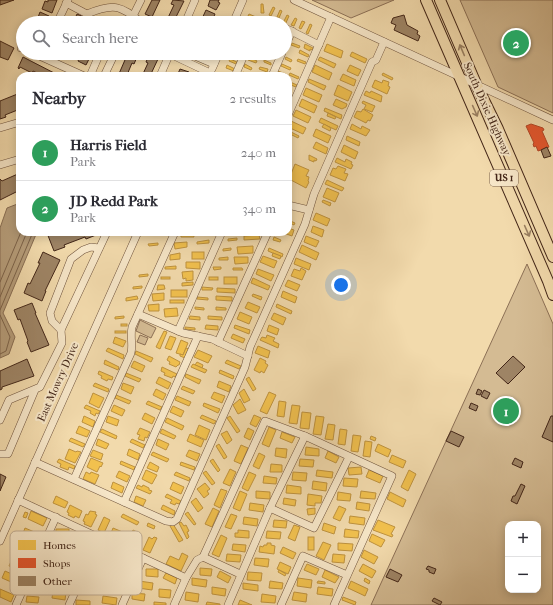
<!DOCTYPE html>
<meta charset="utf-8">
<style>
:root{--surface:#fff;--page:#f2f2f3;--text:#2b2b33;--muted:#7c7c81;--line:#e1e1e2;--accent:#0b8043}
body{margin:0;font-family:"IM FELL French Canon",serif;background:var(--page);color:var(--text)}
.controls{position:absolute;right:12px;bottom:12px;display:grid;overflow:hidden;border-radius:8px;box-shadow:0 2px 10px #0003}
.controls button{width:36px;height:36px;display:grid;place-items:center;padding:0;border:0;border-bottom:1px solid var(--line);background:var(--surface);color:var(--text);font:20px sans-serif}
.you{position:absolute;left:341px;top:285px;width:14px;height:14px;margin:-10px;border:3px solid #fff;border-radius:50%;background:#1a73e8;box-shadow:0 0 0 6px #1a73e833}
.badge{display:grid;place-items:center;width:26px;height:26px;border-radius:50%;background:var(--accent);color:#fff;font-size:13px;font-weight:700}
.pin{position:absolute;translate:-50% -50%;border:2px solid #fff;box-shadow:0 1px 4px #0006}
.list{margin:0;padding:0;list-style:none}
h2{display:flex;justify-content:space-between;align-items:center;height:52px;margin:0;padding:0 16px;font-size:17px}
h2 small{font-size:13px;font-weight:400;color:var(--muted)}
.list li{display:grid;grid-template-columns:26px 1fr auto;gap:12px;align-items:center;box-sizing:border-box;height:56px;padding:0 16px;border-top:1px solid var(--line)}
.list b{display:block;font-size:15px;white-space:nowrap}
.list p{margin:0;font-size:13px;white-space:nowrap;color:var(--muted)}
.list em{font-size:13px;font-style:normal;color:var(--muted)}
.icon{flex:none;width:22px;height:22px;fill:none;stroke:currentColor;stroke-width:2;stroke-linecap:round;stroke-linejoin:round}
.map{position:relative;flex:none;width:553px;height:605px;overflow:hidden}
.search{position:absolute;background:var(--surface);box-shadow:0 2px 10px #0003;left:16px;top:16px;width:276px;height:44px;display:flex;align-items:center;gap:10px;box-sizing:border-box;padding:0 14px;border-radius:22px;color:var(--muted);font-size:15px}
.panel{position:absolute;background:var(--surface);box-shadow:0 2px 10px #0003;left:16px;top:72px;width:276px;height:164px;border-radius:12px}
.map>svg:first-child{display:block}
.green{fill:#d4bb93;stroke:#8c7056;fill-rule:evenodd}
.water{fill:#b69d7a;stroke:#886d53}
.homes{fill:#f2c14e;stroke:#be923e}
.shops{fill:#e4572e;stroke:#b44827}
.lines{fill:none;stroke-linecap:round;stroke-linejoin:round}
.shore{stroke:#7c6249;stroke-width:1}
.building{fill:#9e8465;stroke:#432618}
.minor-casing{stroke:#6f533d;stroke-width:8}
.highway-casing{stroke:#432618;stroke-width:12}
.minor{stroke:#f7e7c9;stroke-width:7}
.highway{stroke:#f2daac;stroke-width:10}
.oneway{stroke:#9a8062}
.labels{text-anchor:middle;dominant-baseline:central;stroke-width:4;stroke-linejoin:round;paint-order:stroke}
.shield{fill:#f7e7c9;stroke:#79604d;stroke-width:1}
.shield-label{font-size:10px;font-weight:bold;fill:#432618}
.street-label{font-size:11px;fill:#432618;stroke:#f7e7c9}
.key{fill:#f7e7c9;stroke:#c1ad94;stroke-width:1}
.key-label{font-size:11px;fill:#432618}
</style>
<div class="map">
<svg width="553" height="605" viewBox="0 0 553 605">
<rect width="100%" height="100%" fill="#f2daac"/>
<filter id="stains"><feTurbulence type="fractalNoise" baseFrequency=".005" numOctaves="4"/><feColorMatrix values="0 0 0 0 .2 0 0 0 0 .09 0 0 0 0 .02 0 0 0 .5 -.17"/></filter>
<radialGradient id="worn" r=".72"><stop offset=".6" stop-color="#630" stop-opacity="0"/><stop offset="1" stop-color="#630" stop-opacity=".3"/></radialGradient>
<g class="green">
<path d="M312,0H394L351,18Z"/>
<path d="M460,0H553V113L498,87Z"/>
<path d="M527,264L553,324V605H371ZM508,524H538V590H508Z"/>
<path d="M140,320L156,328L151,338L136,331Z"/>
<path d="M140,335L148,338L145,345L137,342Z"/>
</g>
<path class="water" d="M20,203V232H37L3,313L15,337L9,354L0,358V228L7,208Z"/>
<g class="homes">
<path d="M261,4H263L264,13H261Z"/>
<path d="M273,7L275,8L271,16L269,15Z"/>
<path d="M280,10L282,11L279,18L277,17Z"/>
<path d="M249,14L256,17L255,19L248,16Z"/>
<path d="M287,15L289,16L285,25V23H283Z"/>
<path d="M295,18L297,19L294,26L291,25Z"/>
<path d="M302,21L305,22L301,29L299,28Z"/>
<path d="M310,24L312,25L308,34L306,33Z"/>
<path d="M292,43L300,46L299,48L291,45Z"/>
<path d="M305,44L313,48L312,50L310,49V51L304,48Z"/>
<path d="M327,44L343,51L341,58L324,51Z"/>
<path d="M300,50L309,55L308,57L299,53Z"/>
<path d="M352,52L367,59L365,63L350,56Z"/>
<path d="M267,53L274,55L273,58L266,55Z"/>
<path d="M249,57L257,61L256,63L248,60Z"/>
<path d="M286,57L292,60L291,62L285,59Z"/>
<path d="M320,57L336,64L334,68L318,60Z"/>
<path d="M230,59L237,62L236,64L229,61Z"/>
<path d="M298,59L306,62L305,64L297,61Z"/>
<path d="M264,60L271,63V65L264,62Z"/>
<path d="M245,64L252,68L251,70L244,67Z"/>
<path d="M282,64L291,68L290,70L281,66Z"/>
<path d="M227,65L235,69L234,71L226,68Z"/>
<path d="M315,65L332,73L329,80L312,72Z"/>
<path d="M350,65L361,70L358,76L347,71Z"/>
<path d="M260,67L268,69L267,72L259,69Z"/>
<path d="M278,71L286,74L285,76L277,73Z"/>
<path d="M243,72L249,75V76L242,74Z"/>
<path d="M290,73L299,77L298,79L289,75Z"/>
<path d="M383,73L393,78L392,80L382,75Z"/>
<path d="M343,74L356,80L354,86L340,80Z"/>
<path d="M309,79L326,86L324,90L308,82Z"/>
<path d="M375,80L382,83L383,80L389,82L388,86L390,87L387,94L372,87Z"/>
<path d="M288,81L297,85L296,87L288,84Z"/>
<path d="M338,85L352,92L348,101L334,95Z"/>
<path d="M306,88L322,95L319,102L303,95Z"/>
<path d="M366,91L370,93L371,91L382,96L381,102L364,95Z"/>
<path d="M302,99L317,106L314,113L299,106Z"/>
<path d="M336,99L347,104L346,107L342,109L333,105Z"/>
<path d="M363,101L375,106L372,112L364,109L366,105L362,103Z"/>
<path d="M325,108L342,115L341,119L324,111Z"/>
<path d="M363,109L373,115L370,121L368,120L366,123L354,117L357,111L361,112Z"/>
<path d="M296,110L311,117L308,123L293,116Z"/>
<path d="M328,113L336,117L335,119L327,116Z"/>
<path d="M321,118L338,126L336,130L319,122Z"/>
<path d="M291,121L306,128L303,134L288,127Z"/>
<path d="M324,124L331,128L330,131L322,127Z"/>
<path d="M352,124L361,129L362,126L370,130L366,136L350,129Z"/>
<path d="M316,129L331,136L328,143L313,136Z"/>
<path d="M289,131L299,136L298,138L288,133Z"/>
<path d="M347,136L360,142L359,146L346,140Z"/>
<path d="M316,142L328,148L326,154L313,148Z"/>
<path d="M344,145L358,152L355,159L341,152Z"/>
<path d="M309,155L317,159L316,161L314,160V162L309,160Z"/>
<path d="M337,158L345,162L346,159L352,162L351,164L353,165L351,169L335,162Z"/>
<path d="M295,164L309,170L306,176L309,177L308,181L309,182L306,188L289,179Z"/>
<path d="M338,166L346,169L344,173L348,174L345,181L330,175L333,168L336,169Z"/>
<path d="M327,180L344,188L342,191L325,184Z"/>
<path d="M327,188L339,193L335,202L323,197Z"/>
<path d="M323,200L331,203L330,206L322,202Z"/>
<path d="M316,213L330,219L327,226L313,220Z"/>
<path d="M288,220L295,223L294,225L288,222Z"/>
<path d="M313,226L324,230L322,237L311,232Z"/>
<path d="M288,228L294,230L292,236L281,232H288Z"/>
<path d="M166,232V234L156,235V233Z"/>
<path d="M181,232H193L194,237H181Z"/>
<path d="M203,232H215V233L204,235Z"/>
<path d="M259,235L260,239L244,240V236Z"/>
<path d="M306,236L319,241L316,247L304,242Z"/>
<path d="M274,237L281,240L280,242L273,240Z"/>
<path d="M237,238V240L228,241V239Z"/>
<path d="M209,240V243L197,244V242Z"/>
<path d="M187,242V247L175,249L174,243Z"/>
<path d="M158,243V245L149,246L148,244Z"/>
<path d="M302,245L319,253L316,260L299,252Z"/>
<path d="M253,246V253L238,254L237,247Z"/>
<path d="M231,248V250L223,251V249Z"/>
<path d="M269,248L283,254L282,257L268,251Z"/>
<rect x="192" y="252" width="12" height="7"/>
<path d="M180,253V259L170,260V255Z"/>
<path d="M273,253L281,256L280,259L272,256Z"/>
<path d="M263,256L277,261L274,268L260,262Z"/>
<path d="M228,257V260H219V258Z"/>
<path d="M234,257H248V263L235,264Z"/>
<path d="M296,258L311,264L309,270L294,264Z"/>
<path d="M186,262H200V269L186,268Z"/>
<path d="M176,266V269H165V267Z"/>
<path d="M213,267H221V269L214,270Z"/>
<path d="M233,268H242L243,270H233Z"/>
<path d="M301,268L306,271L302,280L291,276L294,269L300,271Z"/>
<path d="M258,269L274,275L271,281L256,274Z"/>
<path d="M193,271V280L186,281V278L183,279L182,272Z"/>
<path d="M148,274V276L139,277V275Z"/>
<rect x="161" y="277" width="9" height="2"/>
<rect x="209" y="277" width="9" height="3"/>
<rect x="224" y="277" width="13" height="7"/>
<path d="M253,278L270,286L268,290L251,283Z"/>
<path d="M288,280L300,285L297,291L285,286Z"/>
<path d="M193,282V285L182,286V283Z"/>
<path d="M158,285H164L165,289L157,290Z"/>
<path d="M142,286V288L133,289V287Z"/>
<path d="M202,287L213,288L212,290H202Z"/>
<path d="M217,288L235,289V293L217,292Z"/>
<rect x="171" y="290" width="16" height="7"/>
<path d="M283,291L297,297L295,303L281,297Z"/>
<path d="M164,293V300L153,301L152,294Z"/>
<path d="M253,294L262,297L261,300L252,296Z"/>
<path d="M137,296L138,299L126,301V298Z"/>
<path d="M216,296L232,297V301L216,300Z"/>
<path d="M197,297L208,298V300L197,299Z"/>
<rect x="170" y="300" width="14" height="3"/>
<path d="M248,302L260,307L257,313L245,308Z"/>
<path d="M159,304V311H149L148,305Z"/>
<path d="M277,304L292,311L291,314L276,307Z"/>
<path d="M195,307L204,308V310L195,309Z"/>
<path d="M216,307L226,308V310H216Z"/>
<path d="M177,308L178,316L165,317L164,309Z"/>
<path d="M240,312L252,317L249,324L237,319Z"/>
<path d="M274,313L286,318L283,325L271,319Z"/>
<path d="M124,316V318L115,319V317Z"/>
<path d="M190,316L200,317V320L189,319Z"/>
<path d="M208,316L222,317V320L208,319Z"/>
<rect x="121" y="324" width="6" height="2"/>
<path d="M206,325L218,326V330L205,329Z"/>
<path d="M235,325L250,330L249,334L234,328Z"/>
<path d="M269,325L279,329L277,335L267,331Z"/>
<path d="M185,327L195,328V330L185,329Z"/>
<rect x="115" y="331" width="11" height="2"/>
<path d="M164,331L167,332L160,349L156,347Z"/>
<path d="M233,334L245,339L243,343L231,338Z"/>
<path d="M267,335L275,338L273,341L279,344L278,348L260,340L262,337L266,338Z"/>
<path d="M170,336L176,338L171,350L165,348Z"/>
<path d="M115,337L126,341L123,347L113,343Z"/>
<path d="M181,340L188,343L183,355L176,353Z"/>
<path d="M258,346L270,351L268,358L255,353Z"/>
<path d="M108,348L124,355L123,359L106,351Z"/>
<path d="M186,348L189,349L185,358L180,356V354L183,355Z"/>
<path d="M198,350L212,356L208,363L194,357Z"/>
<path d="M136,351L153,358L151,362L135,354Z"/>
<path d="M169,356L180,362L179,365H178L176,367L169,364L170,362L167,360Z"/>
<path d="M260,358L266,361L265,363L268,365L264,373L261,371L260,373L254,370Z"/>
<path d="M105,360L119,367L118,370L104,364Z"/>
<path d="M227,360L241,366L239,369L225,363Z"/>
<path d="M134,361L145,366L142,372L131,367Z"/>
<path d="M197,362L203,365L202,368L195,365Z"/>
<path d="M193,364L207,370L205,373L191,367Z"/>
<path d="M162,367L177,374L175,377L173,376L172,378L164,375L165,373L161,371Z"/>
<path d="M220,370L234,376L233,379L219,373Z"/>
<path d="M99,371L113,377L112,380L108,379L107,381L101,378L102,376L98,374Z"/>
<path d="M126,373L141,379L139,382L125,376Z"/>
<path d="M186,374L201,380L199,384L185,377Z"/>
<path d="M159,377L171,383L168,389L156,383Z"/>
<path d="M249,377L256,389L253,391L246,379Z"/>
<path d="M219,381L231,386L229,392L217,387Z"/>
<path d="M95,383L109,389L108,392L93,386Z"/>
<path d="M123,383L134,387L131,394L121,389Z"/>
<path d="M183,386L195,391L193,394L181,389Z"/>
<path d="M156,389L166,394L163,400L153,395Z"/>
<path d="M244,389L250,400L244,403L239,393Z"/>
<path d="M214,392L225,396L222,403L211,398Z"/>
<path d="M269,392L276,395L267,414L260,411Z"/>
<path d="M93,393L104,398L99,408L89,403Z"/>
<path d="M116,395L131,401L129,404L115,398Z"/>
<path d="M177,396L191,402L189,406L175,400Z"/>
<path d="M240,399L246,410L238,414L233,405Z"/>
<path d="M148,401L162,407L160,410L146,404Z"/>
<path d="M279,401L286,402L284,417L277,416Z"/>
<path d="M204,403L220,409L218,413L203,406Z"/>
<path d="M86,405L100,411L98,414L96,413L95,416L90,413L91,411L84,408Z"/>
<path d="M114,405L125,410L122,416L111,411Z"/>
<path d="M292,405L300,406L297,424L289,423Z"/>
<path d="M173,406L184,411L181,417L170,412Z"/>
<path d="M302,412L311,413L309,429L300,428Z"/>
<path d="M145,413L155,418L152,424L142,419Z"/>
<path d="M202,415L216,421L214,424L200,418Z"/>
<path d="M254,415L261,418L256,427L250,424Z"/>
<path d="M84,416L95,421L93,427L82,422Z"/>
<path d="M108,416L119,420L117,426L106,422Z"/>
<path d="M230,416L240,431L237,433L227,418Z"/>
<path d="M316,416L324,417L321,435L313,434Z"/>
<path d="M167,418L184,426L182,430L165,422Z"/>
<path d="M328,424L335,425L333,440L325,439Z"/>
<path d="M199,425L210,430L206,440L195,435Z"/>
<path d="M79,426L90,431L87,437L76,433Z"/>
<path d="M269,427L276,430L269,447L262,444Z"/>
<path d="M140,428L150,432L147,438L145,437L144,441L138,439L140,435L137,434Z"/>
<path d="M248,428L254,431L250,440L244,437Z"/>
<path d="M102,429L117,436L116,439L100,432Z"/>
<path d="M162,429L176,436L174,439L160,433Z"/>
<path d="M340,429L347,430L345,445L338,444Z"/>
<path d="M227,431L232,440L227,444L221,434Z"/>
<path d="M282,432L295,437L292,443L280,438Z"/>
<path d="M190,434L204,440L201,447L187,441Z"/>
<path d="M353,435L361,436L358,452L351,451Z"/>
<path d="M371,436L376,438L375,441L370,439Z"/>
<path d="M71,438L85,444L83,447L69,441Z"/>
<path d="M98,439L109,444L106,449L96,445Z"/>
<path d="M132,439L145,445L143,448L130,442Z"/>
<path d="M158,439L169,444L166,450L156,445Z"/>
<path d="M365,441L372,442L370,457L363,456Z"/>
<path d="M219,444L227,457L224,459L216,446Z"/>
<path d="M378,444L391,450L388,457L375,451Z"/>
<path d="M241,445L248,448L241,464L234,461Z"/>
<path d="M306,447L319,449V456L305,455Z"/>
<path d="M276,448L287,449L286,458L275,456Z"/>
<path d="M69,449L76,452L77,451L81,452L75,463L65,459Z"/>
<path d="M129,449L140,454L138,460L127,455Z"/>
<path d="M93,450L103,454L101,460L90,456Z"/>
<path d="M189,450L200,454L197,461L186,456Z"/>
<path d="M328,451L339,457L336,463L325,458Z"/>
<path d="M153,452L169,459L167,462L151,455Z"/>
<path d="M259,453L265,456L259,469L253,466Z"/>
<path d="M392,455L406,461L403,468L389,462Z"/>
<path d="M91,458L103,463L101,467L100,466L97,472L87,467Z"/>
<path d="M59,459L75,466L74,469L69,467L68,470L60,467L61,464L57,462Z"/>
<path d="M213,459L220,470L218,472L210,461Z"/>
<path d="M300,459L314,460L313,467L299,466Z"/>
<path d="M121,461L135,467L134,470L120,464Z"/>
<path d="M150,462L159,467L157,472L147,468Z"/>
<path d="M181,462L195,467L194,470L180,465Z"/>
<path d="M271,464L282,465V472H270Z"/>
<path d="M361,467L362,474L349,475L348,468Z"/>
<path d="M230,469L236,472L230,486L223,483Z"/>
<path d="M146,470L157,475L152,484L142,479Z"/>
<path d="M317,470L333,472L332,478L316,476Z"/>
<path d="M369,470L383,476L380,483L366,477Z"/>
<path d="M409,470L416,474L408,491L401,487Z"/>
<path d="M119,471L130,476L127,482L116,477Z"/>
<path d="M206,471L215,483L212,485L203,473Z"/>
<path d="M86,472L90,474L91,472L99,475L95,484L83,479Z"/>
<path d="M176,472L190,478L189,481L174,475Z"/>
<path d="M249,472L256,475L248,491L242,488Z"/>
<path d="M293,472L307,473L306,481L292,480Z"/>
<path d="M264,476L277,478L276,484L263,483Z"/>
<path d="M344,478L358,479L357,487L343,486Z"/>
<path d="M313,481L327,483L326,491L312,489Z"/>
<path d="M113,482L124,487L122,493L111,488Z"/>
<path d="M173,482L184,487L181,494L170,489Z"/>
<path d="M205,483L210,489L207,491L209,494L204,498L197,489Z"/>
<path d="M138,485L142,487L143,485L149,488V490L152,491L150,494L136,488Z"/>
<path d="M287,485L301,487V494L286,493Z"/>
<path d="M221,489L227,491L220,508L214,505Z"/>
<path d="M240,491L247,494L240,511L233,508Z"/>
<path d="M256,491L270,492V499L256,498Z"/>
<path d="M361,491L376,493L375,499L360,498Z"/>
<path d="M338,492L351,494L350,501L337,500Z"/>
<path d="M390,492L406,500L403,507L387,499Z"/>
<path d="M167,494L181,501L179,504L176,503L175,505L170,503L172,500L165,497Z"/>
<path d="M308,494L322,496L321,503H315V506L307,505Z"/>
<path d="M56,496L68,502L65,508L53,503Z"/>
<path d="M136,496L146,500L143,506L134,502Z"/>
<path d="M196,498L203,508L198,512L191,502Z"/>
<path d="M284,498L296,500L295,506L283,504Z"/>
<path d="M357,502L370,504L369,511L356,509Z"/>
<path d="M250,503L264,505L263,512L249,510Z"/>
<path d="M70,505L82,511L79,518L75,516L74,518L68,515L69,513L67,512Z"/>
<path d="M163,505L175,511L174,515L161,509Z"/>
<path d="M339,506L346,509L340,521L333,518Z"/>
<path d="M213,508L219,511L212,527L205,524Z"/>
<path d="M315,508V514L308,515L307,509Z"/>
<path d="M31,511L47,518L43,526L28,519Z"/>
<path d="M90,511L96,512L95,514L97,515L91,527L84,524L85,522L83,521L86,514L88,515Z"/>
<path d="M25,512L28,513L26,518L23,517Z"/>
<path d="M188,512L196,524L194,525L185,514Z"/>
<path d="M123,514L139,522L137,525L121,517Z"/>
<path d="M231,514L237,516L231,529L225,527Z"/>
<path d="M350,516L365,518L364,525L349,523Z"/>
<path d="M104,517L110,520L104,533L98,530Z"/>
<path d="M244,517L258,519L257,526L243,524Z"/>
<path d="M274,520L287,521L286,528L273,527Z"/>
<path d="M378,520L395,527L391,534L393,535L392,537L373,530Z"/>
<path d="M181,522L184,526L186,525L189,531L187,532L189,537L187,539L179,523Z"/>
<path d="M148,523L155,526L154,529L147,526Z"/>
<path d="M324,523L336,527L334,534L322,530Z"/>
<path d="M173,524L183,540L179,542L170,526Z"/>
<path d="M294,525L300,527L295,541L288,538Z"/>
<path d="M25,528L39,534L36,542L22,536Z"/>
<path d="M113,528L125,533L123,538L111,533Z"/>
<path d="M56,529H69V536L56,535Z"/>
<path d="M345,529L359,531L358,538L344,537Z"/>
<path d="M133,530L139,533L134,546L127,543Z"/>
<path d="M238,530L249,531V538L235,537V533H238Z"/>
<path d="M267,531L281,532L280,539L266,538Z"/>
<path d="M372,534L385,540L381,547L369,541Z"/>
<path d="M221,535L227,538L219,557L212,554Z"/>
<path d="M149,537L152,539L154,537L157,538L150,553L143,550Z"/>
<rect x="308" y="537" width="6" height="13"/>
<path d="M323,542L331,545L324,560L316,556Z"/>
<path d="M267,543H271V545L275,546L274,554L259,552L260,546L263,547L264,545H267Z"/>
<path d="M338,543L353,544L352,551L338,550Z"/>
<path d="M233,544L246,545L245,552L232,550Z"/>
<path d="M283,547L296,553L293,559L280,553Z"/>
<path d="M364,550L378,557L374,564L361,557Z"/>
<path d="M182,553L188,556L181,571L166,564L170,556L179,560Z"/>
<path d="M227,554L241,555L240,562L226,561Z"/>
<path d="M333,554L345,555L344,563L332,562Z"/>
<path d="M255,558L269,559L268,567L254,565Z"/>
<path d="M12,559L27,566L24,572L9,566Z"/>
<path d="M280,562L291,567L288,574L277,569Z"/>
<path d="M307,564L319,569L316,575L304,570Z"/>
<path d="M363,564L376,571L372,578L359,571Z"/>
<path d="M200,568L212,569L211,576L200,575Z"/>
<path d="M146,569H158V577L146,576Z"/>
<path d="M279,570L286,574L285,576L278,572Z"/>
<path d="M325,570L339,577L335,583L322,577Z"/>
<path d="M5,571L21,578L18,585L2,578Z"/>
<path d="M220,571L231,577L228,583L217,577Z"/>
<path d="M248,572L262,573L261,581L247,580Z"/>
<path d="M166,573L177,578L175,584L163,578Z"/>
<path d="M192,578L207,580L206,587L192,585Z"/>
<path d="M298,578L312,580L311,588L297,586Z"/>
<path d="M365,578L370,581L369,584L364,581Z"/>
<path d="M139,581L153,583L152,590L138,588Z"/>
<path d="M270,581L283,583L282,589L269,588Z"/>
<path d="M318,581L325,582V584L317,583Z"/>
<path d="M351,581L368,589L365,596L348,588Z"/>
<path d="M243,583L258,585V591L243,589Z"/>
<path d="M212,587L226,589L225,596L212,594Z"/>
<path d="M318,587L333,589L332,596L317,594Z"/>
<path d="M0,589L14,595L11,602L0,597Z"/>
<path d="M159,589L171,590L170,598L159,597Z"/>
<path d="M53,591L66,592L65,600L52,598Z"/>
<path d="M186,592L199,594L198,602L185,600Z"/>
<path d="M294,592L307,594L306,602L292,600Z"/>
<path d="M132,593L145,594L144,601L132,599Z"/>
<path d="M262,594L276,596L275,603L261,602Z"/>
<path d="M27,596L39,597L38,603L26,602Z"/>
<path d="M103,596L117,598L116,605L102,603Z"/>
<path d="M343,597L356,602L355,605L342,600Z"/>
<path d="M76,600L90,601V605H76Z"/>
<path d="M240,600L252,605H238Z"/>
<path d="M154,602L166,603V605H154Z"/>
<path d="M207,602L220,604V605H206Z"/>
</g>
<path class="shops" d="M531,124L543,128L544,130L542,131L549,147L538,151L536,146L534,147L533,144L534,143L526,126Z"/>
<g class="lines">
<g class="shore">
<path d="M0,282L21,232"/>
<path d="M0,297L27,232"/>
<path d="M0,310L33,232"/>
<path d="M0,315L10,337L6,351L0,354"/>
</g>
</g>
<g class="building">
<path d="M0,0H14L0,5Z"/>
<path d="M48,0H57L52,13L42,9L45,1L48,2Z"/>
<path d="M152,0H160L152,17L145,14Z"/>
<path d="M173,0L184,1L173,23H163L164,21L166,22L174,5L171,4Z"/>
<path d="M210,0H219L218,2L220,3L216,10L208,6Z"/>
<path d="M206,10L215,14L212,21L210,20L209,23H200Z"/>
<path d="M40,12L49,16L46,23H38L39,21L37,20Z"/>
<path d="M77,14L86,18L83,23H73Z"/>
<path d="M404,15L407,25L418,31L417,34L420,36L418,41L394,30L396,25L391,23L393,18Z"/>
<path d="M0,41L14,48L8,60L0,57Z"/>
<path d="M61,53H70L69,56Z"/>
<path d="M84,53H92L86,65L78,61L81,54L83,55Z"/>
<path d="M128,53L137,57L134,64L132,63L127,75L128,76H118Z"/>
<path d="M149,55L158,59L150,76H142L148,63L146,62Z"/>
<path d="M23,57L60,76H43L33,71L32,73L20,67L19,69L18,68Z"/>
<path d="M180,69L189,72L187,76H177Z"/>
<path d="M20,93V109L5,115L6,117L0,119V101Z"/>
<path d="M547,147L551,156L544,158L541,150Z"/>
<path d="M20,173V190L0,200V179L2,181Z"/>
<path d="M50,232H95L96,235L86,239L85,237L64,245L65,247L54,251L47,233Z"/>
<path d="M43,252L60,260L45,291H46L42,301L24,293L28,283L30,284L40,263H38Z"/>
<path d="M32,303L36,313H35L49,345L31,352L27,342L28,341L20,319L18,320L14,310Z"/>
<path d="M513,356L525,367L508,384L496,373Z"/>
<path d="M27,359L34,376L2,387V389L0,390V371Z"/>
<path d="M478,389L482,391L480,395L476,394Z"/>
<path d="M484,390L490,393L487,399L481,396Z"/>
<path d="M471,403L478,406L476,411L469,408Z"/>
<path d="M551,416H553V442L542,437Z"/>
<path d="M451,431L464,437L459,447L446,441Z"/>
<path d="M515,458L523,462L521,468L512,464Z"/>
<path d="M0,474L6,477L0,491Z"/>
<path d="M521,484L525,486L517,504L511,501L513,496H515Z"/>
<path d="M428,566L436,569L434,574L429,572V570L426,569Z"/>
<path d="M390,569L402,575L398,582L386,577Z"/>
<path d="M434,598L442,602L440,605L432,601Z"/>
</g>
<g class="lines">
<g class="minor-casing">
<g id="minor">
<path d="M294,0L553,120"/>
<path d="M66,3L87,14L92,23"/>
<path d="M87,14C114,3 120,5 142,23"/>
<path d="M133,16L141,0"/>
<path d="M57,23L68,0"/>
<path d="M185,23L195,0"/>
<path d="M233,23L243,0"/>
<path d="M259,23L263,20L273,23"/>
<path d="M285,28L319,45"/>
<path d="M285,47L292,31"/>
<path d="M21,48H23"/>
<path d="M33,53L84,76"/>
<path d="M168,53L210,73"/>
<path d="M188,53L214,64"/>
<path d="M212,69L219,53"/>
<path d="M90,76L100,53"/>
<path d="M104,76L115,53"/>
<path d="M160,76L170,53"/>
<path d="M235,76L245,53"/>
<path d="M272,76L282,53"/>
<path d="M288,115L331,17"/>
<path d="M0,128L20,122"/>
<path d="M0,165L20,159"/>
<path d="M288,205L309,210"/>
<path d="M138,314L183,333L212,339L248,356"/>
<path d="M61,330L52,321L50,313L71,259L83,250L91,247L99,248"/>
<path d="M178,331L222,232"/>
<path d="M218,342L268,232"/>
<path d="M0,420L9,400L40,387L62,343L61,330L107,232"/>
<path d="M0,454H8L35,390"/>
<path d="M35,462L166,521L173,522L177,519L245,367L250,347L305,224L314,194L372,62L376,60L384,42"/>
<path d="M74,479L131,353C133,345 130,336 132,327L175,232"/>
<path d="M18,500L186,578"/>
<path d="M124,502L198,336"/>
<path d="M270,508L314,528L349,457"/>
<path d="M0,541L138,232"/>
<path d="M203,557L240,574"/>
<path d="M16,605L56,517"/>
<path d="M69,605L100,538"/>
<path d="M122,605L143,558"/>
<path d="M174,605L186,578L197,560L203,557L265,421L305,436L392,476L334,605"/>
<path d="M228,605L270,508L305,436"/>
<path d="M281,605L303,556L347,575"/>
</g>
</g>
<g class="highway-casing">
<g id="highway">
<path d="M426,0L548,281L553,295"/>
<path d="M440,0L477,86L498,129L553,257"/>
</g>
</g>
<use href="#minor" class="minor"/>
<use href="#highway" class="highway"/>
</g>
<defs><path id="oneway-shaft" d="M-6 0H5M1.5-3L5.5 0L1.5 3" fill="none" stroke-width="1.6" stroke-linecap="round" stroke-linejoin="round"/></defs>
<g class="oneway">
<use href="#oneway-shaft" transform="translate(462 50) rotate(-113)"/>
<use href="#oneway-shaft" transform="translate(475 111) rotate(66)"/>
<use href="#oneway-shaft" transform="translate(527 231) rotate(66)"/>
</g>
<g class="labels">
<rect class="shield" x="490" y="170" width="28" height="16" rx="3"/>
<g class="shield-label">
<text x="504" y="178">US 1</text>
</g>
<g class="street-label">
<text transform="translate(487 109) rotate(66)">South Dixie Highway</text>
<text transform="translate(58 382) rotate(-66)">East Mowry Drive</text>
</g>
</g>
<rect x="10" y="531" width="132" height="64" rx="6" class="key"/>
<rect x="18" y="540" width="18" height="10" fill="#f2c14e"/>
<rect x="18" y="558" width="18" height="10" fill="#e4572e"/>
<rect x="18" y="576" width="18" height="10" fill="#9e8465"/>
<g class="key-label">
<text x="43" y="549">Homes</text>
<text x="43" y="567">Shops</text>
<text x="43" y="585">Other</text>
</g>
<rect width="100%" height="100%" filter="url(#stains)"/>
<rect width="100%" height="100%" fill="url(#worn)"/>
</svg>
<div class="controls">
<button>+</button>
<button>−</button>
</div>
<div class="you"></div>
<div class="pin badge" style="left:506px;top:411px;background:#2e9e5b">1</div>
<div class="pin badge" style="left:516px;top:43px;background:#2e9e5b">2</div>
<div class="search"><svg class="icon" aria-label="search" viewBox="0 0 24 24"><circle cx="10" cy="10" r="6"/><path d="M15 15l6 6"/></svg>Search here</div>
<section class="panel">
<h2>Nearby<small>2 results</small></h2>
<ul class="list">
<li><span class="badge" style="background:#2e9e5b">1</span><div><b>Harris Field</b><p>Park</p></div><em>240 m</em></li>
<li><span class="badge" style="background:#2e9e5b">2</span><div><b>JD Redd Park</b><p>Park</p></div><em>340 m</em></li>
</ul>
</section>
</div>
